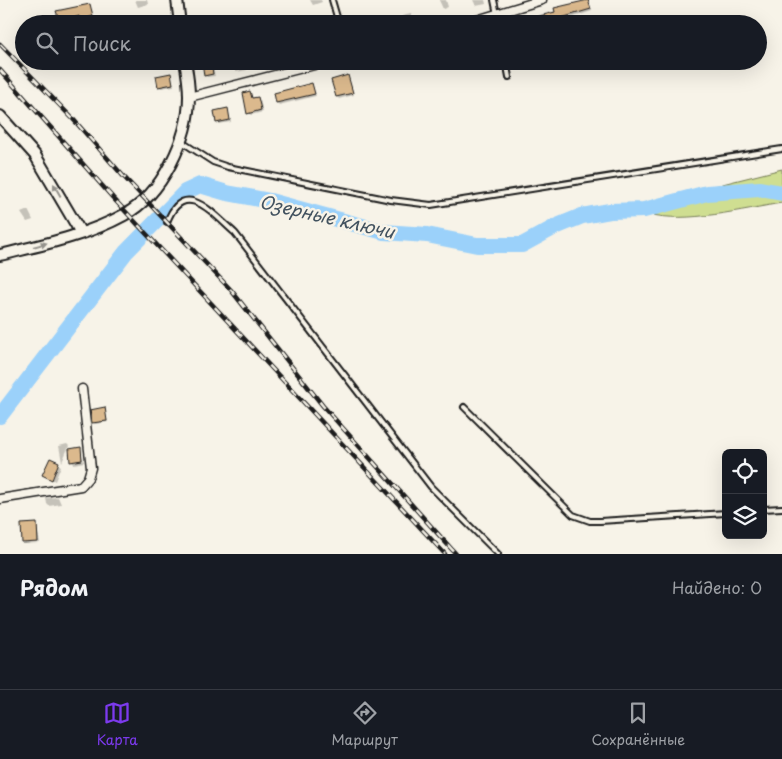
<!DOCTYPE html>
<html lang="ru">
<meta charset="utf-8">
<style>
:root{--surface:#171b24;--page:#20242c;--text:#f1f3f6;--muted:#9ea1a6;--line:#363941;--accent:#7c3aed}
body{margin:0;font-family:"Playpen Sans",sans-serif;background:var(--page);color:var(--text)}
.controls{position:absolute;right:15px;bottom:15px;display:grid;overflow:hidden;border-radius:8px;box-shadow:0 5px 20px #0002}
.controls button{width:45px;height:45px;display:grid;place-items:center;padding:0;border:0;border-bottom:1px solid var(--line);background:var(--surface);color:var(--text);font:25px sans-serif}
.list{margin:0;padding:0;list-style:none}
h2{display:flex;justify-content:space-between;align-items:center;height:65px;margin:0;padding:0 20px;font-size:21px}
h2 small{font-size:16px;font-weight:400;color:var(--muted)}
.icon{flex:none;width:28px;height:28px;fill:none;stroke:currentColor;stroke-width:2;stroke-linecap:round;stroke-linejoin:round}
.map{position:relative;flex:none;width:782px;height:554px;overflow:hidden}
.search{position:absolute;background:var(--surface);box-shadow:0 5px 20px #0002;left:15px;right:15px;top:15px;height:55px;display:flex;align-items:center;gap:12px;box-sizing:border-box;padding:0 18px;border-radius:28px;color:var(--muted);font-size:19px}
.sheet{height:135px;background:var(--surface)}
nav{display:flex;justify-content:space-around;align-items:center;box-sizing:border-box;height:70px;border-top:1px solid var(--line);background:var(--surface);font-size:14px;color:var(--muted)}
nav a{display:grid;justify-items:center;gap:2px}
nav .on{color:var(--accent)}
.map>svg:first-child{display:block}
.green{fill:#cfde91;stroke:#767d56}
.shadow{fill:#0003}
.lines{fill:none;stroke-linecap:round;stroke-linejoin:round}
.river{stroke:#9bd1fa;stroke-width:16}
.building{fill:#dbb98d;stroke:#1c1c1c}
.lane-casing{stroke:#1c1c1c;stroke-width:8}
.street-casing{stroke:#1c1c1c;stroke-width:11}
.secondary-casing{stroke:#1c1c1c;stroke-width:14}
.lane{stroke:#f7f3e8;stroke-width:4}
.street{stroke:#f7f3e8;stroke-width:8}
.secondary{stroke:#f7f3e8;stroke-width:10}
.rail-casing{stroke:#1c1c1c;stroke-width:4.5}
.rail{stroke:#f7f3e8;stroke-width:2.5;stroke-dasharray:8;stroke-linecap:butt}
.oneway{fill:#94928c}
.labels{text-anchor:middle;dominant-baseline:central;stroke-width:5;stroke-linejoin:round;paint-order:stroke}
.water-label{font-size:18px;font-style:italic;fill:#42525f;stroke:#f7f3e8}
</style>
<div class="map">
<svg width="782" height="554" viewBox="0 0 782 554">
<rect width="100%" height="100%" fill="#f7f3e8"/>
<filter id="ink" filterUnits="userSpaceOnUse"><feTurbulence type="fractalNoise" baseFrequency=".02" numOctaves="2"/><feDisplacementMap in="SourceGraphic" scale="10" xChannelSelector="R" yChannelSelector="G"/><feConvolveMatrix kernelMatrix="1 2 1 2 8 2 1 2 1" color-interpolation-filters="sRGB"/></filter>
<g filter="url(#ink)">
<path class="green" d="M782,169V203C744,209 685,224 649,214L646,208L651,202Z"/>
<g class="shadow">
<path d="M135,0H147L148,4L138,7Z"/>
<path d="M310,0H321L322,2L313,5Z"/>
<path d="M439,0H446L448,7L443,9Z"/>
<path d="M473,0H485L486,4L476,6Z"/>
<path d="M588,1L592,11L553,24H525L524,20L538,16L540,18Z"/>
<path d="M90,6L95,18L83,21L80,18L63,23L61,21Z"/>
<path d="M411,14L415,24H404L402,16Z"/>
<path d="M232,61H265L246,65L247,70L236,72Z"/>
<path d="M211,62L215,76L207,77L205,75Z"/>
<path d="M170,74L174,86L161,88L159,86Z"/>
<path d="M348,76L354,95L339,99L337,97Z"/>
<path d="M312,85L316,96L279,105L277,103L276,94Z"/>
<path d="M250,93L253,99L260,100L263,112L251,115L249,113Z"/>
<path d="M227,109L231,122L219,124L217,122Z"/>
<path d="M28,210L33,220L27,222L21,213Z"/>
<path d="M104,409L108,422L95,424L93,422Z"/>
<path d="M67,444L69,446L62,462L59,446Z"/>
<path d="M80,448L84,462L74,464L72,462Z"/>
<path d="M50,460L61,466L55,481L44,475Z"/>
<path d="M58,497L61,504L49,506L47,504L46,498Z"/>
<path d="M36,524L40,543L25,544L23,542Z"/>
</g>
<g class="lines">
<path class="river" d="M0,416L126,252L185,192L200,185L227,193L270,201L384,232L427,235L477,245H522L555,227L582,216L610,211L644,210L707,193L760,189L782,193"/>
</g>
<g class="building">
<path d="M588,0L591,9L541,24H515V22L555,12L554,8Z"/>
<path d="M90,4L93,16L80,20L79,16L60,22L56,11Z"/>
<path d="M202,61H211L213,74L204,76Z"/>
<path d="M171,73L173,84L158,87L156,76Z"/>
<path d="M348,75L353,93L336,97L331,80Z"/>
<path d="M312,83L315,94L276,103L274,93Z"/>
<path d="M250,91L252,98L258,97L261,110L247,114L243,93Z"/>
<path d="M228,108L230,120L216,123L214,111Z"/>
<path d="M105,407L107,421L92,423L90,410Z"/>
<path d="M81,447L82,460L70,462L69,449Z"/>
<path d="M50,458L59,462L52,480L42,475Z"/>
<path d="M37,523L38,542L22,543L21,524Z"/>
</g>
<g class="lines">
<g class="lane-casing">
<g id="lane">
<path d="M332,0L339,24"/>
<path d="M494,0L499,24"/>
<path d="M506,61L509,77"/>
<path d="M182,142L213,162L228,167L391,200L431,205L782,149"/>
<path d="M167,222C184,177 213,214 235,233L431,487L498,554"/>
<path d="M464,407L573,515L590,521H600L726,513"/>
<path d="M763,509L782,508"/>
</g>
</g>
<g class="street-casing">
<g id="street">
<path d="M464,24L542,0"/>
<path d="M189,97L330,61"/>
<path d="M0,499L81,486L88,478L91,468L82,389"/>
</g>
</g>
<g class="secondary-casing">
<g id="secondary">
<path d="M177,0L180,24"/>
<path d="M0,116L35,155L81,233"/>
<path d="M0,255C41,245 86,236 124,215C162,195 189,138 189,96C189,84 187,72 185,61"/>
</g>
</g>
<use href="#lane" class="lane"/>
<use href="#street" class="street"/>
<use href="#secondary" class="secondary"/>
<g class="rail-casing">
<g id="rail">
<path d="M0,44L73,119L124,177L231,290L323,406L456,554"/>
<path d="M0,70L113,198L445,554"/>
</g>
</g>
<use href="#rail" class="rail"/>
</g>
<defs><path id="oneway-solid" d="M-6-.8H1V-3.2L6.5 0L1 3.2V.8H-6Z" transform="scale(1.25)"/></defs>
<g class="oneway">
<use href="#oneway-solid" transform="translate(57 190) rotate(-119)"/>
<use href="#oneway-solid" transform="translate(40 245) rotate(-16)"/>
</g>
</g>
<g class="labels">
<g class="water-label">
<text transform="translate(327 216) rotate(13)">Озерные ключи</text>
</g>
</g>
</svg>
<div class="controls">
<button><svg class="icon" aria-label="locate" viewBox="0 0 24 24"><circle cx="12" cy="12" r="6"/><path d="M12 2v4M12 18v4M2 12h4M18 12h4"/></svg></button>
<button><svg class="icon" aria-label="layers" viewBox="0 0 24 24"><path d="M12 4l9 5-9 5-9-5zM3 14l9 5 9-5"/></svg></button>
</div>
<div class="search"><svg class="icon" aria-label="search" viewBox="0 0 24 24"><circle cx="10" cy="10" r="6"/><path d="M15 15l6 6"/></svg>Поиск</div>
</div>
<section class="sheet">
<h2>Рядом<small>Найдено: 0</small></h2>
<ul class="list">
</ul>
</section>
<nav>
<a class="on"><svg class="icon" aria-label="map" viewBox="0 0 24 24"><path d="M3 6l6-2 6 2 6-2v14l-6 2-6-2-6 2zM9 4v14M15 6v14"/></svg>Карта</a>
<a><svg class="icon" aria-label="directions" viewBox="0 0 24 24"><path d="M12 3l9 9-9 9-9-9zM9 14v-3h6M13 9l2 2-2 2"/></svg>Маршрут</a>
<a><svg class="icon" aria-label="saved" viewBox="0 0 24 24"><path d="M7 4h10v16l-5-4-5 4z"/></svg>Сохранённые</a>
</nav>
